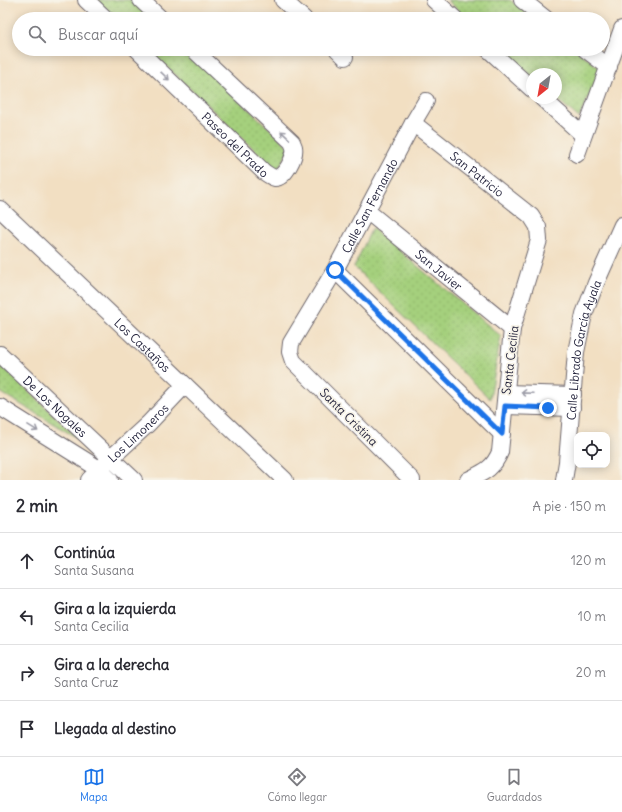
<!DOCTYPE html>
<html lang="es">
<meta charset="utf-8">
<style>
:root{--surface:#fff;--page:#f2f2f3;--text:#2b2b33;--muted:#7c7c81;--line:#e1e1e2;--accent:#1a73e8}
body{margin:0;font-family:Delius,sans-serif;background:var(--page);color:var(--text)}
.controls{position:absolute;right:12px;bottom:12px;display:grid;overflow:hidden;border-radius:8px;box-shadow:0 2px 10px #0003}
.controls button{width:36px;height:36px;display:grid;place-items:center;padding:0;border:0;border-bottom:1px solid var(--line);background:var(--surface);color:var(--text);font:20px sans-serif}
.compass{position:absolute;left:526px;top:68px;width:36px;height:36px;border-radius:50%;background:var(--surface);box-shadow:0 2px 10px #0003;rotate:211deg}
.stop{position:absolute;width:12px;height:12px;margin:-9px;border:3px solid #1a73e8;border-radius:50%;background:#fff}
.stop.end{background:#1a73e8;border-color:#fff;box-shadow:0 1px 4px #0008}
.list{margin:0;padding:0;list-style:none}
h2{display:flex;justify-content:space-between;align-items:center;height:52px;margin:0;padding:0 16px;font-size:17px}
h2 small{font-size:13px;font-weight:400;color:var(--muted)}
.list li{display:grid;grid-template-columns:26px 1fr auto;gap:12px;align-items:center;box-sizing:border-box;height:56px;padding:0 16px;border-top:1px solid var(--line)}
.list b{display:block;font-size:15px;white-space:nowrap}
.list p{margin:0;font-size:13px;white-space:nowrap;color:var(--muted)}
.list em{font-size:13px;font-style:normal;color:var(--muted)}
.icon{flex:none;width:22px;height:22px;fill:none;stroke:currentColor;stroke-width:2;stroke-linecap:round;stroke-linejoin:round}
.map{position:relative;flex:none;width:622px;height:480px;overflow:hidden}
.search{position:absolute;background:var(--surface);box-shadow:0 2px 10px #0003;left:12px;right:12px;top:12px;height:44px;display:flex;align-items:center;gap:10px;box-sizing:border-box;padding:0 14px;border-radius:22px;color:var(--muted);font-size:15px}
.sheet{height:276px;background:var(--surface)}
nav{display:flex;justify-content:space-around;align-items:center;box-sizing:border-box;height:56px;border-top:1px solid var(--line);background:var(--surface);font-size:11px;color:var(--muted)}
nav a{display:grid;justify-items:center;gap:2px}
nav .on{color:var(--accent)}
.map>svg:first-child{display:block}
.grass{fill:url(#grass-dots);stroke:#64795c}
.lines{fill:none;stroke-linecap:round;stroke-linejoin:round}
.street-casing{stroke:#6b646a;stroke-width:18}
.street{stroke:#fff;stroke-width:16}
.oneway{stroke:#9c9ca7}
.route{stroke:#1a73e8;stroke-width:5}
.labels{text-anchor:middle;dominant-baseline:central;stroke-width:3.5;stroke-linejoin:round;paint-order:stroke}
.street-label{font-size:12px;fill:#22223b;stroke:#f7f3e8}
</style>
<div class="map">
<svg width="622" height="480" viewBox="0 0 622 480">
<defs>
<pattern id="grass-dots" width="8" height="8" patternUnits="userSpaceOnUse"><rect width="8" height="8" fill="#a5d07d"/><path d="M2 2h.1M6 6h.1" fill="none" stroke="#8eb26d" stroke-width="1.8" stroke-linecap="round"/></pattern>
</defs>
<rect width="100%" height="100%" fill="#f7f3e8"/>
<filter id="ink" filterUnits="userSpaceOnUse"><feTurbulence type="fractalNoise" baseFrequency=".025" numOctaves="2"/><feDisplacementMap in="SourceGraphic" scale="8" xChannelSelector="R" yChannelSelector="G"/><feConvolveMatrix kernelMatrix="1 2 1 2 8 2 1 2 1" color-interpolation-filters="sRGB"/></filter>
<filter id="wash" filterUnits="userSpaceOnUse"><feTurbulence type="fractalNoise" baseFrequency=".012" numOctaves="4" result="noise"/><feDisplacementMap in="SourceGraphic" scale="16" xChannelSelector="R" yChannelSelector="G"/><feGaussianBlur stdDeviation="0.9" result="paint"/><feColorMatrix in="noise" values="0 0 0 0 0 0 0 0 0 0 0 0 0 0 0 0 0 1.4 0 .05"/><feComposite in="paint" operator="in"/></filter>
<g filter="url(#wash)">
<rect width="100%" height="100%" fill="#f2dfc2"/>
<g class="grass">
<path d="M97,0H133L153,19H117Z"/>
<path d="M447,0H510L535,19H468Z"/>
<path d="M148,49H185L290,148L277,171Z"/>
<path d="M501,49H575L601,69L579,118L556,98V74H532V77Z"/>
<path d="M372,228L501,336L490,399L354,267Z"/>
<path d="M0,364L79,439L0,392Z"/>
</g>
</g>
<g filter="url(#ink)">
<g class="lines">
<g class="street-casing">
<g id="street">
<path d="M86,0L106,19"/>
<path d="M141,0L161,19"/>
<path d="M283,0L304,19"/>
<path d="M434,0L455,19"/>
<path d="M522,0L546,19"/>
<path id="s1" d="M137,49L264,172C267,174 271,177 275,178C285,178 296,156 294,147C294,147 292,142 292,142L193,49"/>
<path d="M337,49L345,57"/>
<path d="M488,49L532,89"/>
<path d="M585,49L609,67"/>
<path d="M542,98L583,135"/>
<path id="s2" d="M413,123L531,216L538,227L539,240L512,329L500,452C493,469 484,472 468,480"/>
<path d="M577,154L622,29"/>
<path id="s3" d="M0,209L285,480"/>
<path id="s4" d="M367,211L512,329"/>
<path d="M335,270L502,434"/>
<path id="s5" d="M0,354L134,480"/>
<path d="M506,393L573,395"/>
<path d="M505,406L572,408"/>
<path d="M0,407L99,469L110,480"/>
<path id="s6" d="M89,480L111,458L148,424L185,385"/>
<path id="s7" d="M412,480L293,361L290,352L291,343L335,270L413,123L426,101"/>
<path id="s8" d="M564,480L567,462L576,352L584,314L596,283L622,225"/>
</g>
</g>
<use href="#street" class="street"/>
</g>
<defs><path id="oneway-shaft" d="M-6 0H5M1.5-3L5.5 0L1.5 3" fill="none" stroke-width="1.6" stroke-linecap="round" stroke-linejoin="round"/></defs>
<g class="oneway">
<use href="#oneway-shaft" transform="translate(165 76) rotate(44)"/>
<use href="#oneway-shaft" transform="translate(285 135) rotate(-137)"/>
<use href="#oneway-shaft" transform="translate(527 393) rotate(-178)"/>
<use href="#oneway-shaft" transform="translate(33 428) rotate(32)"/>
</g>
</g>
<g class="lines" filter="url(#ink)">
<path class="route" d="M335,270L502,434L505,406L548,408"/>
</g>
<g class="labels">
<g class="street-label">
<text stroke="none"><textPath href="#s1" startOffset="137">Paseo del Prado</textPath></text>
<text stroke="none"><textPath href="#s2" startOffset="82">San Patricio</textPath></text>
<text stroke="none"><textPath href="#s7" startOffset="345">Calle San Fernando</textPath></text>
<text stroke="none"><textPath href="#s4" startOffset="93">San Javier</textPath></text>
<text stroke="none"><textPath href="#s3" startOffset="197">Los Castaños</textPath></text>
<text stroke="none"><textPath href="#s8" startOffset="132">Calle Librado García Ayala</textPath></text>
<text transform="translate(510 360) rotate(-83)">Santa Cecilia</text>
<text stroke="none"><textPath href="#s5" startOffset="76">De Los Nogales</textPath></text>
<text transform="translate(349 417) rotate(45)">Santa Cristina</text>
<text stroke="none"><textPath href="#s6" startOffset="68">Los Limoneros</textPath></text>
</g>
</g>
</svg>
<div class="controls">
<button><svg class="icon" aria-label="locate" viewBox="0 0 24 24"><circle cx="12" cy="12" r="6"/><path d="M12 2v4M12 18v4M2 12h4M18 12h4"/></svg></button>
</div>
<svg class="compass" viewBox="-18 -18 36 36"><path d="M0-13l5 13h-10z" fill="#e53935"/><path d="M0 13l5-13h-10z" fill="#7c7c81"/></svg>
<div class="stop" style="left:335px;top:270px"></div>
<div class="stop end" style="left:548px;top:408px"></div>
<div class="search"><svg class="icon" aria-label="search" viewBox="0 0 24 24"><circle cx="10" cy="10" r="6"/><path d="M15 15l6 6"/></svg>Buscar aquí</div>
</div>
<section class="sheet">
<h2>2 min<small>A pie · 150 m</small></h2>
<ul class="list">
<li><svg class="icon" aria-label="ahead" viewBox="0 0 24 24"><path d="M12 20V5M6 11l6-6 6 6"/></svg><div><b>Continúa</b><p>Santa Susana</p></div><em>120 m</em></li>
<li><svg class="icon" aria-label="left" viewBox="0 0 24 24"><path d="M17 20v-9H6M10 6l-5 5 5 5"/></svg><div><b>Gira a la izquierda</b><p>Santa Cecilia</p></div><em>10 m</em></li>
<li><svg class="icon" aria-label="right" viewBox="0 0 24 24"><path d="M7 20v-9h11M14 6l5 5-5 5"/></svg><div><b>Gira a la derecha</b><p>Santa Cruz</p></div><em>20 m</em></li>
<li><svg class="icon" aria-label="arrive" viewBox="0 0 24 24"><path d="M6 21V4h12l-3 4 3 4H6"/></svg><div><b>Llegada al destino</b></div></li>
</ul>
</section>
<nav>
<a class="on"><svg class="icon" aria-label="map" viewBox="0 0 24 24"><path d="M3 6l6-2 6 2 6-2v14l-6 2-6-2-6 2zM9 4v14M15 6v14"/></svg>Mapa</a>
<a><svg class="icon" aria-label="directions" viewBox="0 0 24 24"><path d="M12 3l9 9-9 9-9-9zM9 14v-3h6M13 9l2 2-2 2"/></svg>Cómo llegar</a>
<a><svg class="icon" aria-label="saved" viewBox="0 0 24 24"><path d="M7 4h10v16l-5-4-5 4z"/></svg>Guardados</a>
</nav>
